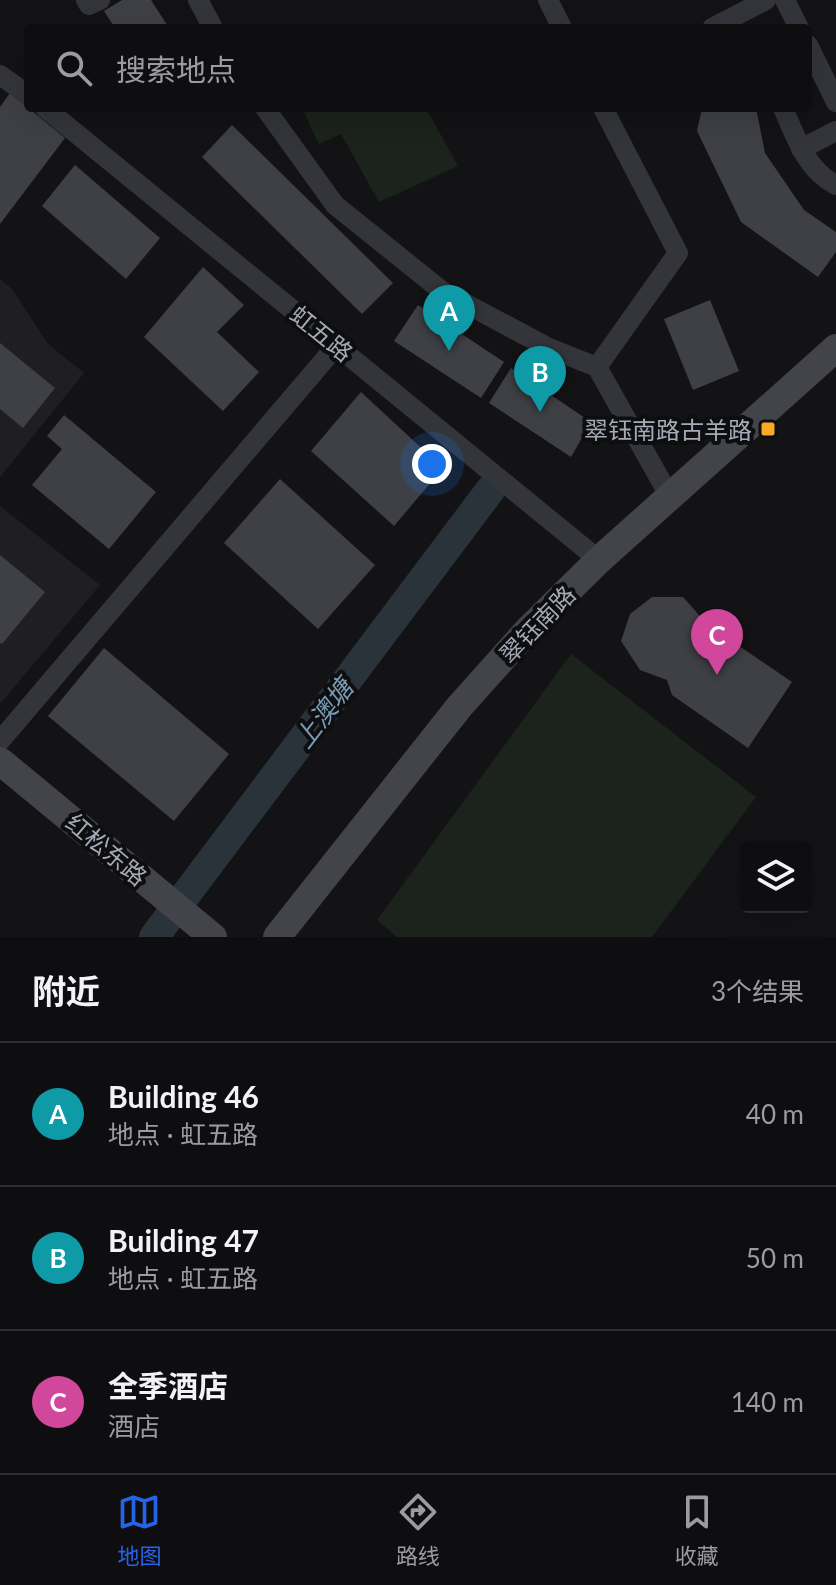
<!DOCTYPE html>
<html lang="zh">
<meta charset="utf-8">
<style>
:root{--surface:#0e0e10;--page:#1c1c1e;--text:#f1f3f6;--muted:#9b9c9f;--line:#2e2e30;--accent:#2563eb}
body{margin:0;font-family:Lato,"Noto Sans SC",sans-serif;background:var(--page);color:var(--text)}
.controls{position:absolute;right:24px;bottom:24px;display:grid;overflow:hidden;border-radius:8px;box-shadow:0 8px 32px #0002}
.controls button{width:72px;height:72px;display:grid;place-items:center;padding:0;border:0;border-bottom:2px solid var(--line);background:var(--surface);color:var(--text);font:40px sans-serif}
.you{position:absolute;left:432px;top:464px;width:28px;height:28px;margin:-20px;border:6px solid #fff;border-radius:50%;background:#1a73e8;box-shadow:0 0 0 12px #1a73e833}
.badge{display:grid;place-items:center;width:52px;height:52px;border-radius:50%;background:var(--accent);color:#fff;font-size:26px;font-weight:700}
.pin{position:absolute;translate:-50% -66px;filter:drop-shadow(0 2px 4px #0008)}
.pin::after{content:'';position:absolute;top:42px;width:28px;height:24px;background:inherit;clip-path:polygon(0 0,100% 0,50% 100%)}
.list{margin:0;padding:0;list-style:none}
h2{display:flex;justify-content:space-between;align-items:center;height:104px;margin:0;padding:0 32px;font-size:34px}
h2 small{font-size:26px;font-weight:400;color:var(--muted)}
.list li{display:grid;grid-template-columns:52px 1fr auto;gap:24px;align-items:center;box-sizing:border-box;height:144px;padding:0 32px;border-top:2px solid var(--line)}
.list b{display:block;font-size:30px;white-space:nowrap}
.list p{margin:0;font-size:26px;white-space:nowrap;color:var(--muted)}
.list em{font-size:26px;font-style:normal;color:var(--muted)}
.icon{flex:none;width:44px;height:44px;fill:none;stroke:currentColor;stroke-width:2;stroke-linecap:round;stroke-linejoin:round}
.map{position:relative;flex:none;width:836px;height:937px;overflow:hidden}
.search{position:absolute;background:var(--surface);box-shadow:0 8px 32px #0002;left:24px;right:24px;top:24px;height:88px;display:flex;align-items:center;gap:20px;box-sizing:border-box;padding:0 28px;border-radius:8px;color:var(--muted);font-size:30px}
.sheet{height:536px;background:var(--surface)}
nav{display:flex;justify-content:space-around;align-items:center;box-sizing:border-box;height:112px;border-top:2px solid var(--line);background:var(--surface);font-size:22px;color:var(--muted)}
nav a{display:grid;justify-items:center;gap:4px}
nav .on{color:var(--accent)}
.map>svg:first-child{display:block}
.built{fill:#1f1f22}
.green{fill:#1b231c}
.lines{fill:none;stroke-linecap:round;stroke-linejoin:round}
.river{stroke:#293339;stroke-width:30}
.building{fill:#3f4045}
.street{stroke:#34353a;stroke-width:20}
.secondary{stroke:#42444a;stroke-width:28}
.poi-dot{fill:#f9a927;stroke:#0e0e10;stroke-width:3}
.labels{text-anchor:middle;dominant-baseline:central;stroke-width:8;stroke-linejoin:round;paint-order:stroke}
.street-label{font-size:24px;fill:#a4aab6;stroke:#0e0e10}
.poi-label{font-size:24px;fill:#a4aab6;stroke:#0e0e10;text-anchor:end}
.water-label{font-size:26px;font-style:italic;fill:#799bb3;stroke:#0e0e10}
</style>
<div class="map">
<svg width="836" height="937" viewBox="0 0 836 937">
<rect width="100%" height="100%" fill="#131315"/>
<g class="built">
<path d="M0,279L12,289L48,344L84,373L0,477Z"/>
<path d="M0,506L100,585L0,704Z"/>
</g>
<g class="green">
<path d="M302,108H426L458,166L379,202L341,134L319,144Z"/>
<path d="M571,654L756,797L652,937H397L377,920Z"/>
</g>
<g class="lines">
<path class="river" d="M154,937L491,489"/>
</g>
<g class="building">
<path d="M122,0H151L169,28H115L104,11Z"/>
<path d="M10,93L65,138L0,224V107Z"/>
<path d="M702,108H756L765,153L804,210L836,232V252L818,277L741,222L697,131Z"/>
<path d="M232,125L393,283L362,314L202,157Z"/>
<path d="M75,165L160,238L126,279L42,206Z"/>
<path d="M203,267L244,305L217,332L259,372L223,411L144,337Z"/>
<path d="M710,300L739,371L693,390L664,319Z"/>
<path d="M418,305L504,362L481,398L394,341Z"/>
<path d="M0,343L55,388L23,428L0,409Z"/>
<path d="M511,368L591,422L571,457L489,403Z"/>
<path d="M361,392L443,468L394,526L311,451Z"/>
<path d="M64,415L156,492L109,549L32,485L62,449L47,436Z"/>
<path d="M280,479L375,565L318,629L224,543Z"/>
<path d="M0,555L45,592L2,644L0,643Z"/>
<path d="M652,597H683L707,624L792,682L748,748L672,695L667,680L640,670L621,641L630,614Z"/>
<path d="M104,648L229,754L174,821L48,716Z"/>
</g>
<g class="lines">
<g class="street">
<path d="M86,0L89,5L100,0"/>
<path d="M198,0L213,28"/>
<path d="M548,0L562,28"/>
<path d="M785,0L799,28"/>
<path d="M712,28L766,0"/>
<path d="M808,45L836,102"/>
<path d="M0,75L28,95"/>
<path d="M45,108L599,560"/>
<path d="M265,108L335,205L442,291L549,348L597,367L670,497"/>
<path d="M783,108C796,137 806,170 836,185"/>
<path d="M801,149L836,131"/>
<path d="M597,367L678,253L603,108"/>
<path d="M0,741L337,345"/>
</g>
<g class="secondary">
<path d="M0,761L213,937"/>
<path d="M277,937L459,707L528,630L599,560L836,348"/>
</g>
</g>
<rect class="poi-dot" x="760" y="421" width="16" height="16" rx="4"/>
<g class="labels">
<g class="street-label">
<text transform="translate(322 333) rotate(39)">虹五路</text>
<text transform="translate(537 624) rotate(-46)">翠钰南路</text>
<text transform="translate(107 849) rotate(40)">红松东路</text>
</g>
<g class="poi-label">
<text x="752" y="429">翠钰南路古羊路</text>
</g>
<g class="water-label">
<text transform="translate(323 713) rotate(-53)">上澳塘</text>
</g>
</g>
</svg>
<div class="controls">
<button><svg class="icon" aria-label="layers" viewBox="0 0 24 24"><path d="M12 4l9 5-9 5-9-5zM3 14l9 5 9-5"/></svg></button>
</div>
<div class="you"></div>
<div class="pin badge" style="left:449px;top:351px;background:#0f9aa8">A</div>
<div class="pin badge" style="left:540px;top:412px;background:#0f9aa8">B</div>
<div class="pin badge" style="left:717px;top:675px;background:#d1479c">C</div>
<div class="search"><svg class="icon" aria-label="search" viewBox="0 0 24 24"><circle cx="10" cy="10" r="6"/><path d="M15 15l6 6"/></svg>搜索地点</div>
</div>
<section class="sheet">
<h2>附近<small>3个结果</small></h2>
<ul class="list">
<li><span class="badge" style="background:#0f9aa8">A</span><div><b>Building 46</b><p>地点 · 虹五路</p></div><em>40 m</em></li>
<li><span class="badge" style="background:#0f9aa8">B</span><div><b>Building 47</b><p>地点 · 虹五路</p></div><em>50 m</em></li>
<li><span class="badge" style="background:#d1479c">C</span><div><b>全季酒店</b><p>酒店</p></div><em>140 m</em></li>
</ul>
</section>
<nav>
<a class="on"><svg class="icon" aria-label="map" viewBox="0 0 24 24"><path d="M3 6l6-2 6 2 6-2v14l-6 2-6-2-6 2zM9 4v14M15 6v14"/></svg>地图</a>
<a><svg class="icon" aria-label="directions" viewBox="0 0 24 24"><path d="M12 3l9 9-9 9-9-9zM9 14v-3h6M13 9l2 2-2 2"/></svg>路线</a>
<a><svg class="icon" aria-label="saved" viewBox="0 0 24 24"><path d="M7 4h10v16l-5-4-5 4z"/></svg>收藏</a>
</nav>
